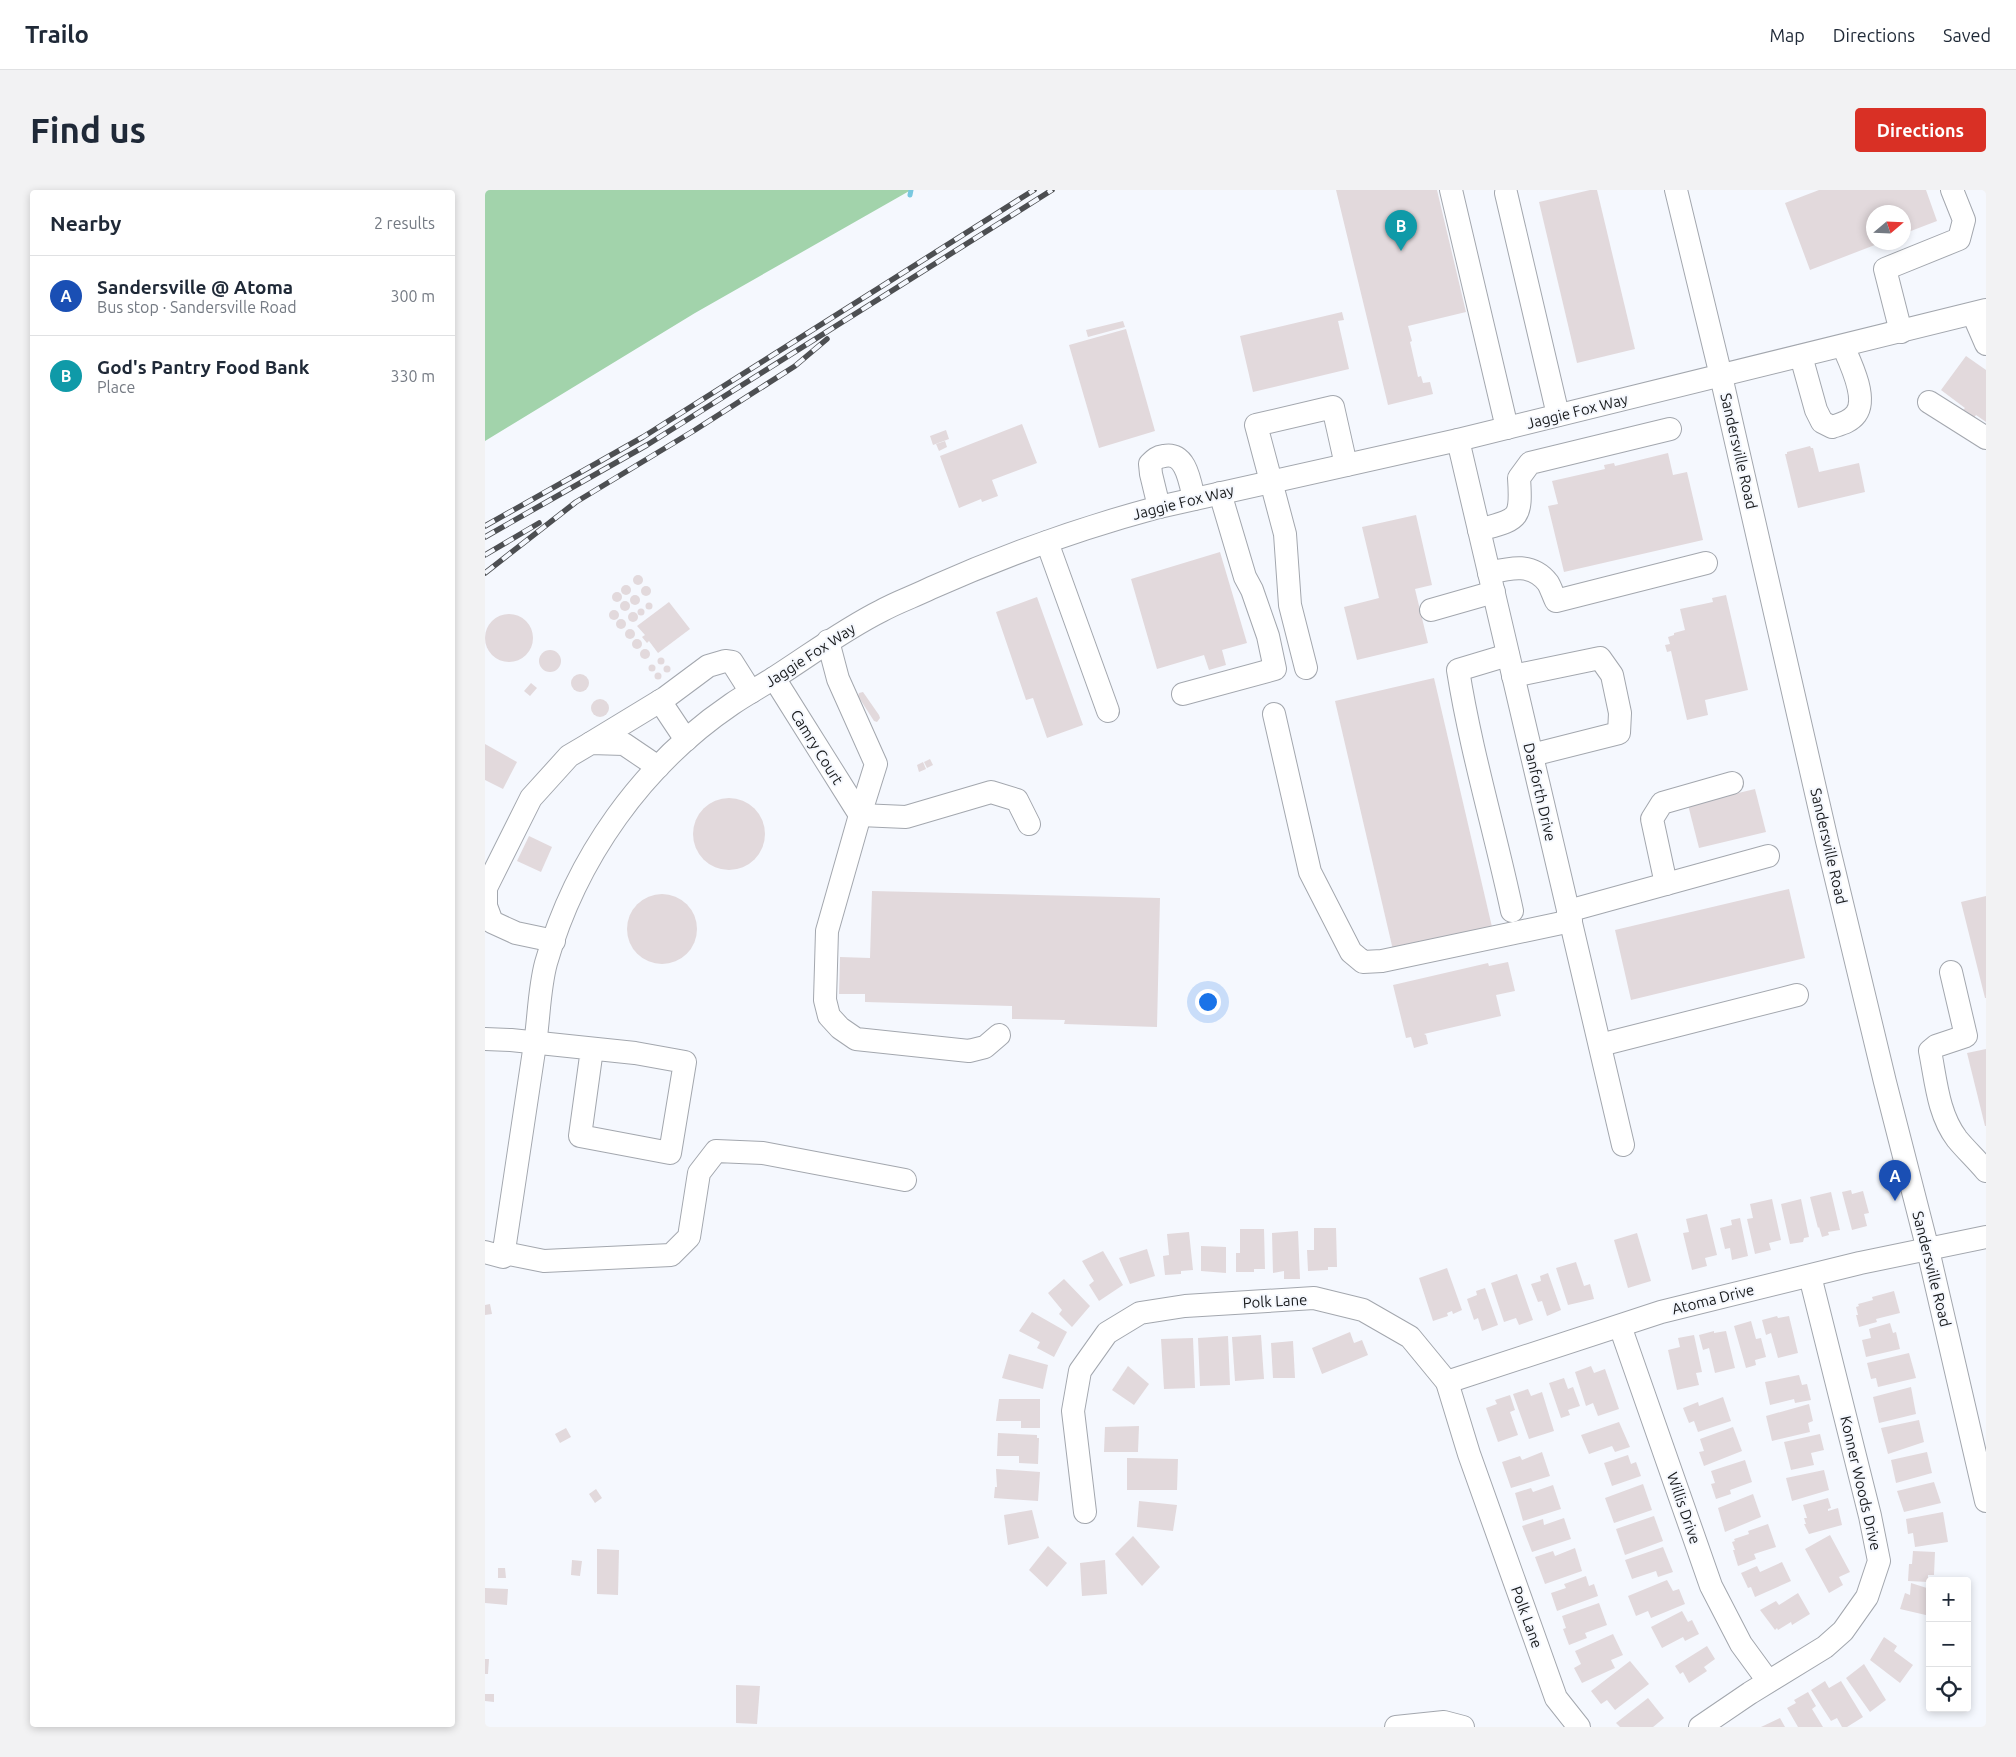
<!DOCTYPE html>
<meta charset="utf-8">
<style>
:root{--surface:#fff;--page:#f2f2f3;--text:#1f2937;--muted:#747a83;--line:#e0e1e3;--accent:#d93025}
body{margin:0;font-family:Ubuntu,sans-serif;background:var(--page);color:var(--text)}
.controls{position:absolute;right:15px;bottom:15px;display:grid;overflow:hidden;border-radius:5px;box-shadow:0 2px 8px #0003}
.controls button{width:45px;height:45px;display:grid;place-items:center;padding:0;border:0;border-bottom:1px solid var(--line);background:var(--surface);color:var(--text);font:25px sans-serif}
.compass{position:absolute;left:1381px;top:15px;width:45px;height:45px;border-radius:50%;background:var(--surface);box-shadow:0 2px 8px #0003;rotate:71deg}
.you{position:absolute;left:722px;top:811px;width:18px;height:18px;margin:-12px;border:4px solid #fff;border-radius:50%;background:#1a73e8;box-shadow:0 0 0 8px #1a73e833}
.badge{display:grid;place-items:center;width:32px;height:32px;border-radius:50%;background:var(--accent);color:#fff;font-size:16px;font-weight:700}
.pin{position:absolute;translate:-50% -41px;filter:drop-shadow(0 1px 2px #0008)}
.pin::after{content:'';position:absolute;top:26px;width:18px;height:15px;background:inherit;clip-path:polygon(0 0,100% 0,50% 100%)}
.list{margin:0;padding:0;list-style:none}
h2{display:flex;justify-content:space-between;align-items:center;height:65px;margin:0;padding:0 20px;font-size:21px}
h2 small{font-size:16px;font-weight:400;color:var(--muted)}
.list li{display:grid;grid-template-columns:32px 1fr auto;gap:15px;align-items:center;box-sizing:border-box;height:80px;padding:0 20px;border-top:1px solid var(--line)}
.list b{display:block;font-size:19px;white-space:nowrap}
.list p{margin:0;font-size:16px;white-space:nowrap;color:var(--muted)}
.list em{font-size:16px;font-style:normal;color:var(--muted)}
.icon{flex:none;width:28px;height:28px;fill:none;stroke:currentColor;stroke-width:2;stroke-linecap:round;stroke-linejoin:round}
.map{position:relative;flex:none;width:1501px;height:1537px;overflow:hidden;border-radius:5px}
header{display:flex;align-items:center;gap:30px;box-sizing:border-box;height:70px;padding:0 25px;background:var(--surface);border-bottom:1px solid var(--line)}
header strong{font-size:24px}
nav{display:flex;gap:28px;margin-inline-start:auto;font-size:18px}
.intro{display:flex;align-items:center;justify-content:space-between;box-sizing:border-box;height:120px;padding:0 30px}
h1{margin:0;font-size:35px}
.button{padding:12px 22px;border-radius:5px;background:var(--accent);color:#fff;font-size:18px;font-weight:700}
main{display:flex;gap:30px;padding:0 30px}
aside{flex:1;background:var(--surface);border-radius:5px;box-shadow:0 2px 8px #0003}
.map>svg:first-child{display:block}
.green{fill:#a2d3ab}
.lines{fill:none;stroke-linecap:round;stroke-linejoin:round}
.stream{stroke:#79c8e0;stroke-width:5}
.building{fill:#e2d9dc}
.minor-casing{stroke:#a3a7ae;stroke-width:24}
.minor{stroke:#fff;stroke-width:22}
.rail-casing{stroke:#4d4f52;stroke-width:5.5}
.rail{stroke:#f5f8fe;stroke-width:4;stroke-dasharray:11;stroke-linecap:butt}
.labels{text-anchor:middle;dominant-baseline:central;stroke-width:4;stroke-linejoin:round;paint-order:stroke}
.street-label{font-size:15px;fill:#181a1c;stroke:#f5f8fe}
</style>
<header>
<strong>Trailo</strong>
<nav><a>Map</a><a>Directions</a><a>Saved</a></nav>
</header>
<div class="intro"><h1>Find us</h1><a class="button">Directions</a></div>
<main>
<aside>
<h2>Nearby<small>2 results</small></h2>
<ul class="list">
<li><span class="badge" style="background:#1a4fb4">A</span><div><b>Sandersville @ Atoma</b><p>Bus stop · Sandersville Road</p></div><em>300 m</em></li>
<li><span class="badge" style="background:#0f9aa8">B</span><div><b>God's Pantry Food Bank</b><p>Place</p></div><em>330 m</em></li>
</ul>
</aside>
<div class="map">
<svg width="1501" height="1537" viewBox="0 0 1501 1537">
<rect width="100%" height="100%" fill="#f5f8fe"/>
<path class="green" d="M0,0H426L210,123L0,251Z"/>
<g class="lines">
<path class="stream" d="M425,5L426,0"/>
</g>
<g class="building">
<path d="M851,0H952L981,122L923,136L927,151L925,152L933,187L936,186L938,193L945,192L948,204L903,215Z"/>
<path d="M1105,0H1112L1150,159L1092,173L1054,12Z"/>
<path d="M1334,0H1441L1452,31L1418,44V22H1388V52L1395,53L1325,80L1300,13Z"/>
<path d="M857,122L859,130L853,131L864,179L768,202L755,146Z"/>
<path d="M638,131L640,137L603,147L601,140Z"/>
<path d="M641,139L670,241L614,258L584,155Z"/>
<path d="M1481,166L1501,180V232L1491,225L1489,228L1477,221L1480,218L1456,200Z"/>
<path d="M537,234L552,273L507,290L513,306L497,312L496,309L474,318L455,266Z"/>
<path d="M461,240L464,249L448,255L445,246Z"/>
<path d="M460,251L462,257L454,261L451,254Z"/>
<path d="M1325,256L1326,258H1328L1334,282L1374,273L1380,302L1313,318L1300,264H1302V262Z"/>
<path d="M1183,263L1188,285L1202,282L1218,350L1079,382L1063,316L1073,314L1067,291L1120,279L1119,275L1129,273L1130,276Z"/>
<path d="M931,325L947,395L930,399L943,453L872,470L859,417L894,408L877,337Z"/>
<path d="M735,362L762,453L737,460L741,475L724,480L719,465L672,479L646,389Z"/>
<circle cx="153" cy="390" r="5"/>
<circle cx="141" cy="400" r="5"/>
<circle cx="161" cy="401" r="5"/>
<circle cx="132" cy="407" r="5"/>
<path d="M1241,405L1263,500L1220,510L1223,525L1202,530L1186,461L1182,462L1180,455L1185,454L1183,447L1189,445V443L1200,440L1195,419L1228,412L1227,408Z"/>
<circle cx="150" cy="410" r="5"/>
<path d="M552,407L598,535L562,548L548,508L541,510L511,422Z"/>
<circle cx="140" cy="416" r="5"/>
<path d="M184,412L205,439L173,463L164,451L162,453L157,447L160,445L152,436Z"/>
<circle cx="164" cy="416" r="3.5"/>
<circle cx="156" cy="422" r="3.5"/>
<circle cx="129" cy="425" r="5"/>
<circle cx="148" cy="427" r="5"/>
<circle cx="24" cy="448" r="24"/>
<circle cx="136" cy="434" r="5"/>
<circle cx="145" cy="444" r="5"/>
<circle cx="152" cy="454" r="5"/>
<circle cx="160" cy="464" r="5"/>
<circle cx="65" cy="471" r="11"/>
<circle cx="176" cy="471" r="3.5"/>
<circle cx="167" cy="478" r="3.5"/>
<circle cx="182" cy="479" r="3.5"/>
<circle cx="173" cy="486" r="3.5"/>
<circle cx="95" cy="493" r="9"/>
<path d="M949,488L1007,737L908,760L850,511Z"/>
<path d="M46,493L52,498L45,506L39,501Z"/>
<path d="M378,502L394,525L395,528L392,532L389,531L373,506L374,503Z"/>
<circle cx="115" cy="518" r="9"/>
<path d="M0,554L32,572L18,599L0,590Z"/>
<path d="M445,569L448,575L442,578L439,572Z"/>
<path d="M438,572L441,579L434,582L432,575Z"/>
<path d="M1270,599L1281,642L1214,658L1203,615Z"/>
<circle cx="244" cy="644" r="36"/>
<path d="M44,646L67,657L56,682L32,671Z"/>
<path d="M1304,699L1320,768L1146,810L1130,740Z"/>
<path d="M387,701L675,708L672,837L579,834L580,830L527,829V816L380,812V804H354L355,767L385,768Z"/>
<circle cx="177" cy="739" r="35"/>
<path d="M1501,706V808H1500L1476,712Z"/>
<path d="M1023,772L1030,801L1011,805L1016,826L939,844L941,845L943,854L929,858L926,847L921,848L908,795L1003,773L1004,776Z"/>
<path d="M1501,859V936H1500L1482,863Z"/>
<path d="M1366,1000L1367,1004L1378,1001L1384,1023L1379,1024L1382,1036L1367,1040L1357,1002Z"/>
<path d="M1346,1002L1355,1040L1343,1042L1344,1045L1337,1047L1334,1037L1333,1038L1325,1007Z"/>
<path d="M1287,1009L1296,1050L1284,1053L1286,1060L1270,1064L1262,1029L1268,1028L1265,1014Z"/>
<path d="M1316,1009L1324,1047L1319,1048L1318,1052L1305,1054L1296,1014Z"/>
<path d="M1222,1024L1232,1065L1220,1068L1222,1076L1207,1080L1198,1043L1204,1042L1201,1029Z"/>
<path d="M1255,1028L1263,1066L1247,1070L1245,1058L1240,1059L1235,1038L1247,1035L1246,1030Z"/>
<path d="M829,1038H851L852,1077H843V1080L823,1081L822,1060H829Z"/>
<path d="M755,1039H779L780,1079H769V1082H751V1063H755Z"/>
<path d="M813,1041L815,1089H799V1081L788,1083L787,1043Z"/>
<path d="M704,1042L708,1080L696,1081V1084L680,1085L678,1066L684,1065L682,1044Z"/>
<path d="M1152,1043L1166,1091L1143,1098L1129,1050Z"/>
<path d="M716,1056L741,1057V1083L716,1081Z"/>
<path d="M662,1059L670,1086L645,1094L634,1068Z"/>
<path d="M618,1061L638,1095L614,1111L604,1095L609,1091L597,1071Z"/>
<path d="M1091,1072L1099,1096L1105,1094L1109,1109L1083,1115L1071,1078Z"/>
<path d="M962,1078L977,1120L968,1124L967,1121L962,1123L963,1126L948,1131L934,1088Z"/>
<path d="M1063,1083L1076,1120L1062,1126L1057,1111L1053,1112L1046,1094L1056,1091L1055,1086Z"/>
<path d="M1032,1084L1048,1130L1034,1135L1031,1128L1019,1132L1006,1093Z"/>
<path d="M579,1089L605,1116L587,1137L574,1124L577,1120L563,1103Z"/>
<path d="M1000,1098L1013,1135L997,1141L993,1128L989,1130L982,1109L992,1105L991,1101Z"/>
<path d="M1409,1101L1415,1123L1391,1129L1392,1132L1374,1137L1371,1125H1373L1371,1117L1374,1116L1373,1114L1388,1110L1387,1107Z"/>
<path d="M5,1114L7,1124L0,1125V1115Z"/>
<path d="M547,1122L582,1142L569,1167L552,1158L555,1152L534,1141Z"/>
<path d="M1292,1126L1293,1128L1304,1126L1313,1163L1293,1168L1286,1143L1281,1145L1277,1130Z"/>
<path d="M1266,1131L1271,1149L1276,1148L1281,1167L1270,1170L1271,1175L1261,1178L1249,1136Z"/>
<path d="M1405,1133L1408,1143L1411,1142L1415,1159L1381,1167L1377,1150L1386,1148L1384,1139Z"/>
<path d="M1229,1141V1143L1241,1141L1250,1178L1230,1183L1224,1158L1218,1160L1214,1145Z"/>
<path d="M865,1142L869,1153L877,1150L883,1165L837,1184L827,1158Z"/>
<path d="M776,1145L779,1189L750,1191L747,1147Z"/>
<path d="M1209,1145L1217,1182L1211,1183L1214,1195L1192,1200L1183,1160L1195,1157L1193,1148Z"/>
<path d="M743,1146L745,1195L715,1196L713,1148Z"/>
<path d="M708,1148L710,1198L679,1199L676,1149Z"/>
<path d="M808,1151L810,1188H788L786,1153Z"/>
<path d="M1424,1163L1431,1188L1393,1197L1391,1188L1386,1189L1382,1173Z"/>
<path d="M524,1164L563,1175L558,1199L517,1188Z"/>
<path d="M643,1176L664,1194L649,1215L627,1200Z"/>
<path d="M1106,1176L1109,1183L1120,1179L1134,1219L1113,1226L1108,1213L1101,1216L1090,1182Z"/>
<path d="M1314,1185L1317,1195L1322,1194L1326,1210L1310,1213L1309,1209L1285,1215L1280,1192Z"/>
<path d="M1079,1188L1083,1199L1088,1197L1095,1216L1083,1220L1085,1225L1076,1228L1064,1193Z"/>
<path d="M1426,1197L1431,1224L1394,1233L1388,1207Z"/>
<path d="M1043,1199L1046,1206L1057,1202L1069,1241L1044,1249L1028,1204Z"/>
<path d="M1025,1205L1030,1220L1025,1222L1033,1245L1013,1252L1001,1218L1012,1214L1010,1210Z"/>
<path d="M1238,1207L1246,1231L1213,1242L1209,1231L1204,1233L1198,1218L1213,1212L1214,1216Z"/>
<path d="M514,1209H555V1238H536V1231H511Z"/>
<path d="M1324,1214L1328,1231L1323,1233L1325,1242L1287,1251L1281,1226Z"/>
<path d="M1434,1230L1439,1252L1403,1264L1396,1238Z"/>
<path d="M1134,1232L1145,1257L1130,1262L1127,1256L1104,1264L1096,1245Z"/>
<path d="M654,1236L653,1262H619L620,1237Z"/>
<path d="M1248,1237L1257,1261L1219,1276L1214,1262L1219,1261L1215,1249Z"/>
<path d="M81,1238L86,1247L75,1253L70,1244Z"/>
<path d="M513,1243L552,1245V1248H554L553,1274L534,1273V1266H512Z"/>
<path d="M1335,1244L1339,1260L1326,1263L1329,1275L1306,1280L1299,1252Z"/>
<path d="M1057,1262L1065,1286L1026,1298L1017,1272L1035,1266L1037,1270Z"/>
<path d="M1442,1262L1447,1283L1411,1293L1406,1270Z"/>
<path d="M1143,1265L1146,1274L1151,1272L1156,1286L1127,1296L1119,1273Z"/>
<path d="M642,1268L693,1269L692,1300H642Z"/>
<path d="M1260,1270L1267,1292L1245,1300L1246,1304L1231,1309L1226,1294L1230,1293L1226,1281Z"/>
<path d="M511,1279L555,1282L553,1311L509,1308L510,1297H512Z"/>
<path d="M1339,1280L1344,1300L1307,1311L1301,1288Z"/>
<path d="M1449,1292L1456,1313L1419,1322L1412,1301Z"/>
<path d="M1158,1294L1167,1320L1129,1333L1120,1308Z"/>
<path d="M1068,1295L1076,1319L1038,1331L1030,1303L1046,1298L1048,1302Z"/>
<path d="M111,1299L117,1308L110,1313L104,1304Z"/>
<path d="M1268,1304L1276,1327L1240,1342L1233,1318Z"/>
<path d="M1343,1308L1346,1318L1343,1319V1321L1353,1318L1357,1335L1324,1344L1319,1334H1321L1319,1328H1322L1318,1315Z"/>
<path d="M654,1311L692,1315L688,1341L652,1337Z"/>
<path d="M547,1320L554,1348L523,1355L519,1325Z"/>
<path d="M1458,1322L1463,1352L1430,1357L1428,1343L1423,1344L1421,1329Z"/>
<path d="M1169,1326L1178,1351L1140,1365L1131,1339Z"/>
<path d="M1079,1328L1086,1349L1047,1362L1037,1336L1058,1329L1059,1335Z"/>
<path d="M1283,1334L1291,1357L1269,1364L1271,1369L1253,1376L1248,1360H1250L1247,1352L1250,1351L1249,1349L1264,1344L1263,1341Z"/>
<path d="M1345,1345L1365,1382L1354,1387L1358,1395L1344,1403L1320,1359Z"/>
<path d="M648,1346L675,1377L657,1396L630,1364Z"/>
<path d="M563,1356L582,1373L562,1397L544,1380Z"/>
<path d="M1178,1357L1188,1382L1173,1387L1171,1381L1147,1389L1140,1370Z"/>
<path d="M1090,1358L1097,1381L1060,1394L1050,1367L1068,1361L1070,1366Z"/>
<path d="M112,1359L134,1360L133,1405L112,1404Z"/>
<path d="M1428,1361L1450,1362L1449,1385H1443V1392L1423,1391L1424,1374H1427Z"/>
<path d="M87,1370L97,1371L95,1386L86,1385Z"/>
<path d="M620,1370L622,1404L597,1406L595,1373Z"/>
<path d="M1297,1372L1306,1391L1270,1407L1266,1397L1263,1398L1256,1383L1272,1376L1275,1382Z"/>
<path d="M13,1378H20L21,1388H13Z"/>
<path d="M1101,1386L1104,1396L1109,1394L1113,1406L1072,1421L1066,1403L1081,1398L1079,1394L1082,1393Z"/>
<path d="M1182,1390L1188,1401L1194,1399L1200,1414L1166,1428L1163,1421L1151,1426L1143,1406Z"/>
<path d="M1426,1393L1445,1399V1426L1415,1419L1420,1403L1425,1405Z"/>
<path d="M0,1398L23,1399L22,1415L0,1413Z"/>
<path d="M1313,1403L1325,1424L1307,1435L1306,1432L1293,1440L1292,1438L1290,1440L1275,1420L1291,1411L1294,1415Z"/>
<path d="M1114,1413L1122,1435L1100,1443L1102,1448L1084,1455L1078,1439L1081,1438L1077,1426Z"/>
<path d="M1197,1421L1203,1432L1207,1430L1214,1444L1200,1451L1198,1447L1177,1458L1166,1437Z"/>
<path d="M1128,1444L1138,1465L1126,1470L1130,1478L1097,1493L1089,1478L1096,1474L1090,1461Z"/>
<path d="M1399,1447L1412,1456L1409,1461L1428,1475L1415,1493L1385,1470Z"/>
<path d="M1222,1456L1230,1469L1219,1477L1222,1481L1204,1493L1198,1482L1195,1484L1190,1476Z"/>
<path d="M0,1469H4L3,1484H0Z"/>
<path d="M1145,1471L1164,1494L1130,1520L1122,1510L1116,1514L1106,1501Z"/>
<path d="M1379,1474L1401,1510L1385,1522L1361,1488Z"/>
<path d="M1340,1491L1344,1498L1356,1491L1378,1527L1362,1537H1357L1352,1528L1346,1531L1326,1500Z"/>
<path d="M251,1495L275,1496L272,1534L251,1533Z"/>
<path d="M1323,1502L1331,1516L1327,1519L1338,1537H1313L1302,1518L1311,1513L1309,1510Z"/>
<path d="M0,1504H9V1512L0,1511Z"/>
<path d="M1163,1508L1179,1528L1168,1537H1135L1131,1533Z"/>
<path d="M1295,1528L1300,1537H1276Z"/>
</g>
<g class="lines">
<g class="minor-casing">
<g id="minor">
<path d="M966,0L1022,238"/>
<path d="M1191,0L1236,186L1342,651L1400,892L1443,1060L1501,1311"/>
<path d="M1021,3L1073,225"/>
<path d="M1488,124L1501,154"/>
<path d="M1416,142L1400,79L1474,49L1479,30L1467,0"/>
<path d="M1316,166L1331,220L1337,232L1347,237C1356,234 1365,232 1371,224C1383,208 1365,172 1358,156"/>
<path d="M1444,212L1501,248"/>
<path d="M973,250L1138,955"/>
<path d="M674,317L666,284L665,274C670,269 672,267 679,266C701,261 705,292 709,309"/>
<path d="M994,340C1033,329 1037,331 1034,288L1045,273L1185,239"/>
<path d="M562,352L623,521"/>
<path d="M1004,383C1025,378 1047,372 1063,393C1066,398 1068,405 1071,411L1221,373"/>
<path d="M946,420L1009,402"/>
<path d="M343,451L353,489L391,574L375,625L342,741L340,810L344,826L355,838L371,849L484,861L500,857L514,845"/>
<path d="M1023,465L973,480C986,562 1010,641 1027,721"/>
<path d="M821,478L805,415L800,344L771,235L848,217L861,275"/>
<path d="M1028,486L1115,468L1127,485L1135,523L1134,543L1047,565"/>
<path d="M289,488L375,625"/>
<path d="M698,504L790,479L783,446L767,400L760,387L735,303"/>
<path d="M175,511L201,550"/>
<path d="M789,524L825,682L866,762L878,772L897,771L1086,731"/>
<path d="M106,553L180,508L223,476L240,471L247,472L266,502"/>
<path d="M375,625L421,627L506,602L532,610L544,634"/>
<path d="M1181,694L1167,629L1177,613L1247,593"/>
<path d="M1083,721L1283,666"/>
<path d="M69,751L31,743L7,732L1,716V698L46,608L84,566L106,553L139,554L173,577"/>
<path d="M1466,782L1481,846L1451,856L1445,861C1451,891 1453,924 1472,949C1481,960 1492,970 1501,981"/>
<path d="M0,849L26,850L150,863L200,872L185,963L95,946L107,859"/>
<path d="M1115,855L1312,805"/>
<path d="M0,1062L18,1067C29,996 39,925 50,854C54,828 54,799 61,773C91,668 157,575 247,514C260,505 275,497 289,488C325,465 358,440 396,421C412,412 430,406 446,398C520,365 596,338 674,317L973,250L1501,120"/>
<path d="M19,1063L59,1071L186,1065L204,1047L214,983L231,961L278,963L420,990"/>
<path d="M1135,1136L1226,1396L1256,1454L1283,1491"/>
<path d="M962,1192L1176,1122L1375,1073L1501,1047"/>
<path d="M600,1322L588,1221L595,1181L622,1143L655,1123L700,1116L829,1108L878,1120L925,1147L962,1192L984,1264L1071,1508L1094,1537"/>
<path d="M911,1537L959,1532L978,1537"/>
<path d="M1215,1537L1265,1503L1340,1457L1358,1441L1382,1407L1394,1371L1385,1326L1325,1086"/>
</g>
</g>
<use href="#minor" class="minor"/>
<g class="rail-casing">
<g id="rail">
<path d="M0,336L158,247L549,0"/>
<path d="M0,347L162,255L567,0"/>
<path d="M0,365L54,333"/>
<path d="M0,383L91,312L210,240L310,176L342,149"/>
</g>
</g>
<use href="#rail" class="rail"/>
</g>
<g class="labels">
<g class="street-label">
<text transform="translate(1092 221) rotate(-14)">Jaggie Fox Way</text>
<text transform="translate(1254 261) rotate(77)">Sandersville Road</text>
<text transform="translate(698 312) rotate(-14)">Jaggie Fox Way</text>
<text transform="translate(325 465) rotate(-33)">Jaggie Fox Way</text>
<text transform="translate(332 557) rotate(58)">Camry Court</text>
<text transform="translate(1055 602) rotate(77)">Danforth Drive</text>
<text transform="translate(1344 656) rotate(77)">Sandersville Road</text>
<text transform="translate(1447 1079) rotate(76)">Sandersville Road</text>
<text transform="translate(1228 1109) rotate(-14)">Atoma Drive</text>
<text transform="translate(790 1111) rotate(-3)">Polk Lane</text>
<text transform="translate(1376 1293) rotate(77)">Konner Woods Drive</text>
<text transform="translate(1199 1318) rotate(71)">Willis Drive</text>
<text transform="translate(1042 1427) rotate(70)">Polk Lane</text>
</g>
</g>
</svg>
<div class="controls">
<button>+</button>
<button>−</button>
<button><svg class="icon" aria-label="locate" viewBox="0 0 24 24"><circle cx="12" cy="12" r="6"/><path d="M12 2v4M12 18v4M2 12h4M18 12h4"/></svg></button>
</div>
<svg class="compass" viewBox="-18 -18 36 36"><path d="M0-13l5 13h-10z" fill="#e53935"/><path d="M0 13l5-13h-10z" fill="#747a83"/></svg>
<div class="you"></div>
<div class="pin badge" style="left:1410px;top:1011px;background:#1a4fb4">A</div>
<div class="pin badge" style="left:916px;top:61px;background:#0f9aa8">B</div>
</div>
</main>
